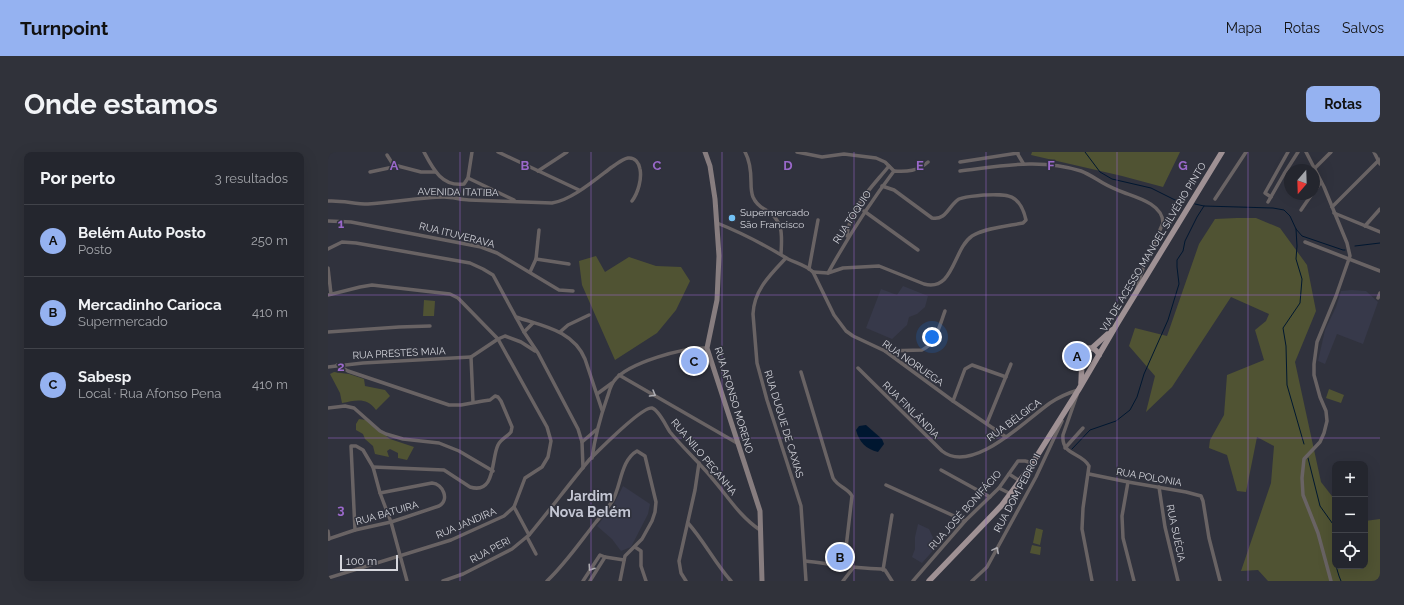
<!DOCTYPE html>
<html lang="pt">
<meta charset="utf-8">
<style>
:root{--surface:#24262e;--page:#30323a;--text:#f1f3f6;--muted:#a3a5aa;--line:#41434a;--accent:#95b2f1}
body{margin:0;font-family:Raleway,sans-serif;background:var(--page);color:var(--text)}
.controls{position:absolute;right:12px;bottom:12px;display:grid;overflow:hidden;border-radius:8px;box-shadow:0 4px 16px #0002}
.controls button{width:36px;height:36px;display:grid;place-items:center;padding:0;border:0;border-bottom:1px solid var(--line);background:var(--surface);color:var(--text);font:20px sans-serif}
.compass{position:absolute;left:956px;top:12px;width:36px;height:36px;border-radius:50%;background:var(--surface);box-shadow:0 4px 16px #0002;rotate:199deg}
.scale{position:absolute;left:12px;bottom:10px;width:58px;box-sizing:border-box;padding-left:4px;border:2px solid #d5d6dd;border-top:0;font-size:11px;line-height:14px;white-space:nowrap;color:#d5d6dd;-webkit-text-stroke:3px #30323d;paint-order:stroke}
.you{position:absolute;left:604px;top:185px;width:14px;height:14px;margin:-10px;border:3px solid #fff;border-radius:50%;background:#1a73e8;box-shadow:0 0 0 6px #1a73e833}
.badge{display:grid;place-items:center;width:26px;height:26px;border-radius:50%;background:var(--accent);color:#111;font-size:13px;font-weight:700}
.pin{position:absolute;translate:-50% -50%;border:2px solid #fff;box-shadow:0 1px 4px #0006}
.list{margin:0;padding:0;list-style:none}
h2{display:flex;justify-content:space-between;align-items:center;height:52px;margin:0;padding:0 16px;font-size:17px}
h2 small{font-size:13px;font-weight:400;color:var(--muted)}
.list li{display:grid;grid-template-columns:26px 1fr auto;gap:12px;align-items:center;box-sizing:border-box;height:72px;padding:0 16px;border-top:1px solid var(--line)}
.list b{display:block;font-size:15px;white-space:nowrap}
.list p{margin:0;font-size:13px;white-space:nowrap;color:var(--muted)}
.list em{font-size:13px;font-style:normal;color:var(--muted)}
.icon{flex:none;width:22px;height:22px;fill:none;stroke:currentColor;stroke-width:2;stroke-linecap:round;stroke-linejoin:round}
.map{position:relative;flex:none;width:1052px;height:429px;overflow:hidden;border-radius:8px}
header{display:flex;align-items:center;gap:24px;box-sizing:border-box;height:56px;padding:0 20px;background:var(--accent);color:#111}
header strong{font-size:19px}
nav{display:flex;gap:22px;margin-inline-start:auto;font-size:14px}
.intro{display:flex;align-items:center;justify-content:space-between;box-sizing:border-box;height:96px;padding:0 24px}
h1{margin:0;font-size:28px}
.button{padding:10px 18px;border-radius:8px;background:var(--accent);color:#111;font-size:14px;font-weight:700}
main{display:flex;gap:24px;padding:0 24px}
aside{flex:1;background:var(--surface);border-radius:8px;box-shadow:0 4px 16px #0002}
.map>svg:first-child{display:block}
.built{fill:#37394a}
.green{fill:#505333}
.water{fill:#001730}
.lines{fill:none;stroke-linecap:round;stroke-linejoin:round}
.stream{stroke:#001730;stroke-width:1}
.minor{stroke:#696364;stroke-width:3.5}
.secondary{stroke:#877d7f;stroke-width:5}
.primary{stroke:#9f9194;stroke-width:5.5}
.oneway{stroke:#afaeb3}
.grid{fill:none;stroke:#9a68ca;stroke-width:1;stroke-opacity:0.55}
.poi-dot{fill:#72c1f5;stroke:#30323d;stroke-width:1.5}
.labels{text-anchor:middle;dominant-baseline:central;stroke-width:3;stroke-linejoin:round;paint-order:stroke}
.street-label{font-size:10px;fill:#d5d6dd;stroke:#30323d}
.poi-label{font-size:10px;fill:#d5d6dd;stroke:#30323d;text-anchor:start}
.district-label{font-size:14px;font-weight:bold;fill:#c3c6d3;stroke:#30323d}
.grid-label{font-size:13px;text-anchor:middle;font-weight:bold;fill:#9a68ca;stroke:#30323d;stroke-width:3;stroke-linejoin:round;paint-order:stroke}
</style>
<header>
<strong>Turnpoint</strong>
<nav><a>Mapa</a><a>Rotas</a><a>Salvos</a></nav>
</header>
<div class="intro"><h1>Onde estamos</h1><a class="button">Rotas</a></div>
<main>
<aside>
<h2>Por perto<small>3 resultados</small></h2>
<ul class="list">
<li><span class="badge">A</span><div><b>Belém Auto Posto</b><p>Posto</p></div><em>250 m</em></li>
<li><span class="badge">B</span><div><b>Mercadinho Carioca</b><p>Supermercado</p></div><em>410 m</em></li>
<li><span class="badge">C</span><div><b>Sabesp</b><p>Local · Rua Afonso Pena</p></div><em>410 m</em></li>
</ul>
</aside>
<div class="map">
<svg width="1052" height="429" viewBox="0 0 1052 429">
<rect width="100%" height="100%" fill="#30323d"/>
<g class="built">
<path d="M575,134L600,144L597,155L589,162L581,165L579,173L564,187L538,176L553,137L569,143Z"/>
<path d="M1024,138L1038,139L1050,150L1035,192L1009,182L997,212L990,209L997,178L1008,155L1013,139Z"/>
<path d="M295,334L322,352L320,362L303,395L293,399L284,387L269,374L285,354Z"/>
<path d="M590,372L601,377L609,394L594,411L584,405L587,397V385Z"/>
</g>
<g class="green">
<path d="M704,0H852L835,35L794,24L703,3Z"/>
<path d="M909,66H928L952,76L979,113L988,159L967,210L993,330L1007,348V414H1037V369L1052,367V429H940L930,418L913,419L943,331L946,294L929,285L918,340L909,339L899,303L881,296L882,288L896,263L899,223L936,208L927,178L938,169L941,162L903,145L844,235L818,260L827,224L801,194L807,176L839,184L871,92L887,67Z"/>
<path d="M268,104L277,120L301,105L328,114L353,115L362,129L348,158L329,181L287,208L254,133L251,109Z"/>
<path d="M96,148L107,149L106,164H95Z"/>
<path d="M6,220L21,222L36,227L37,234L57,238L62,244L48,258C39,245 28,248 14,251L12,241L2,222Z"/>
<path d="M1001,237L1016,243L1013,251L998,246Z"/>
<path d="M31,267L38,268L62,287L86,295L79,308L70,306V301L62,297L59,299L61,305L47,302L45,294L37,287L35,282L28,278V272Z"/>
<path d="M708,376L715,378L712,393L705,391Z"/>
<path d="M704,393L713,395L712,403L702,401Z"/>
</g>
<path class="water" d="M538,273L554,287L556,292L550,300C538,297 531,290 528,278L531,274Z"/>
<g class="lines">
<g class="stream">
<path d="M757,0L772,20L784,27L823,36L847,48L855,49"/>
<path d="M867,52L876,54L945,56L956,58L962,64L968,77L974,84L1015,98H1017"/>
<path d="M968,77L969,94L968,107L974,127L972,151L955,176L958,194L959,233L976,292"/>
<path d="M1027,94L1052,91"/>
<path d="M744,297L762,278L788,269L802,258L809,245L816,222L840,168L851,132L849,115V108L855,99L857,89L869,65L876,54"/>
<path d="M980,306L992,354L1007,375"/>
<path d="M1007,390L1005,398L1007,407"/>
<path d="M1008,414L1011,424L1013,429"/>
</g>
<g class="minor">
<path d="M96,0C105,17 114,35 136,32L140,26L144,0"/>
<path d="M170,0L251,38"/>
<path d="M417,0C422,9 423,20 423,30C423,36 423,40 425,45C428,52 432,55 438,58C456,69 454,83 453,102"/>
<path d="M469,0L494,5L516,2L548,6L557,10L566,19"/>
<path d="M978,0L996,35L1019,91L1022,104L1008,144L989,190L986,212V223L992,245L998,259L999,269L996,281L992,290L976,307L974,326L975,343L990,381L1003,429"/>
<path d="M1046,0L1052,12"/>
<path d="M689,1L695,11"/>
<path d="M59,3L66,14"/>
<path d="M632,10L690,1"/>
<path d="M986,17L1003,0"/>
<path d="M210,19L239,0"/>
<path d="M632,19C674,14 712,6 753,19C761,22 768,27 775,31C782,35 789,38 797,41C811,46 835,53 835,71L814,119L809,137"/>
<path d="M42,20L70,14L93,20H108"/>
<path d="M140,26L186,48"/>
<path d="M986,40L993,30"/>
<path d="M943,45L937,41L960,0"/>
<path d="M887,47L918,0"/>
<path d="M0,49C14,48 26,52 40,52C65,51 91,45 116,45C125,45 133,48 141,48C169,49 196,50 224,51C244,48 268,27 284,15C289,12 294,7 300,6C307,5 311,11 312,17C314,27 310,41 304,49"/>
<path d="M940,50L956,22L970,0"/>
<path d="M1004,55L1052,7"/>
<path d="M973,58L984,42"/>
<path d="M536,59L590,98"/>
<path d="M1006,61L1052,80"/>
<path d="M0,69L23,70L153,95L169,101L231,138L245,139"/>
<path d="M389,71C414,81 437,93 460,107C468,111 478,113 485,120L506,163L518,179L525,184L557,199L625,249L678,285"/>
<path d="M1037,74L1052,57"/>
<path d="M519,84C521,56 545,34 561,14"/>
<path d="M977,90L1052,119"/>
<path d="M0,97L14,90L28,91L142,111L155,117L165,123L196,180L210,201L250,277L254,290L255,316"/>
<path d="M458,106C442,123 426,138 425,162L429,211L439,248L473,354L478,429"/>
<path d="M208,107L241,112"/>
<path d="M0,116L3,142"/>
<path d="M481,117L490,68"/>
<path d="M202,120L208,107L211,78"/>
<path d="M485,120L500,121L515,116L551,114L596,132C626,140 625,97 644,84C657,76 680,74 695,71L698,68C692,41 679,42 656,43C648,44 638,44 631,47C621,53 618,69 604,66L566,38L554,34"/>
<path d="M500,121C520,85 541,52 566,19C579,20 590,19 600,10"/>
<path d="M0,143L32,135L44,133L122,142L130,146L170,187L219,275L223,289L220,305L214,315L197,326L186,355L176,364L123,388L0,426"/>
<path d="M1050,146L1052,141"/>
<path d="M188,165C214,174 245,178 257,207L274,258"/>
<path d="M0,180L71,175L102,174"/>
<path d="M196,180L205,171"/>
<path d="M232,180L240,173L261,163"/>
<path d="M557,199L594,198C608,192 612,172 617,159"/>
<path d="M9,213L20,219L121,253H133L155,249L162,248L167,244L170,245L173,249L184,275L183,280C179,285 173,287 170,293C163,307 168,343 142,335L116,318L45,315"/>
<path d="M0,215L35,211L143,205"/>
<path d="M530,216L614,299C644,323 698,268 722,251C731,245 740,241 750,238"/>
<path d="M473,220L505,326C510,335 520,336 524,344L516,413"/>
<path d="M291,223L409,291"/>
<path d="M269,242L284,231"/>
<path d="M749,243L735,283C733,304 754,300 761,314L755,356L754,377L764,429"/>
<path d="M625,249L637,217L644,213L678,225"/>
<path d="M145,250L143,205L170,187L177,184L193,190L207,199"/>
<path d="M0,256L17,254L26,256L52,279L58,282L75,287L111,291L131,299L165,319"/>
<path d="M659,271L683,212"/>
<path d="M254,290L268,278"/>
<path d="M737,296L755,276"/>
<path d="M264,306C267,285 272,266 279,246C281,241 282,234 286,229C299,211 356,195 379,196"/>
<path d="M613,318L662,345"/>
<path d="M681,322L692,329"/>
<path d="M761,322L800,330L858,340L873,344L875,349L881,386L892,429"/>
<path d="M800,330L794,364L795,386L806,429"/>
<path d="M558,333L637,369"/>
<path d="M831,335L837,375L850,429"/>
<path d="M671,336L683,342"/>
<path d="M186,355L201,383"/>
<path d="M360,371C376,389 387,411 403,429"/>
<path d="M27,378L23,294H28L35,298L45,315L52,341L63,370L79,429"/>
<path d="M0,379L1,387"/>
<path d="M199,385L208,402"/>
<path d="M0,387L27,378L63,370L111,354C122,348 115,332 104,331L52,341"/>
<path d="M307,395L313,399V414L318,429"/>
<path d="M477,409C503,412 527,416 553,417L557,418L564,429"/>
<path d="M555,418L564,363"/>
<path d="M115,429L135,422L184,397L201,383C222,358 241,332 262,307C270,299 315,254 324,256C331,258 338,274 342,280C355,296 370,309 383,325C399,343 411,364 432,378"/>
<path d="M219,429C238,411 252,390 268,370C274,363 280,356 285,348C293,333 293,308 309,299L317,304L328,350L327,360L324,369L314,387L297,404L292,429"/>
<path d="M255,429L272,403L277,405L296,408"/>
<path d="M262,429L277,405"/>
<path d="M358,429L353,421L351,409L367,338L371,311"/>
<path d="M515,429L525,416"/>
<path d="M585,429L637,369L671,336L690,309H697L705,311"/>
<path d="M644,429L659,415L708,325L734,269"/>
</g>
<path class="secondary" d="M377,0L382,14L387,47L391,104L389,148L379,196L432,359L434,429"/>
<g class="primary">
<path d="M764,196L784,178"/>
<path d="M753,231C754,221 752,204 761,196C766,196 769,198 771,203"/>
<path d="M601,429L674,353L702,315L751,237L789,172L894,0"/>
</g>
</g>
<defs><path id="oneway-chevron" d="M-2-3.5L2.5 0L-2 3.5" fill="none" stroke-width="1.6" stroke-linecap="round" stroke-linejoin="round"/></defs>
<g class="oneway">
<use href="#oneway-chevron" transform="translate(325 242) rotate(30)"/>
<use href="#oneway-chevron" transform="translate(668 398) rotate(-62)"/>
<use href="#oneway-chevron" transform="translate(263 416) rotate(124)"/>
</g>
<path class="grid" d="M132,0V429M263,0V429M394,0V429M526,0V429M658,0V429M789,0V429M920,0V429M0,143H1052M0,286H1052"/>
<circle class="poi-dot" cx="404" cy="66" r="4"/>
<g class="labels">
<g class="street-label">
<text transform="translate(130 40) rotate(1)">AVENIDA ITATIBA</text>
<text transform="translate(524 65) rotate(-57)">RUA TÓQUIO</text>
<text transform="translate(129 83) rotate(14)">RUA ITUVERAVA</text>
<text transform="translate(825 95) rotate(-59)">VIA DE ACESSO MANOEL SILVÉRIO PINTO</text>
<text transform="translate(71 201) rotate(-3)">RUA PRESTES MAIA</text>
<text transform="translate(585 211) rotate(35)">RUA NORUEGA</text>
<text transform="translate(406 248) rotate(73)">RUA AFONSO MORENO</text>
<text transform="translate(583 258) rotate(45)">RUA FINLÂNDIA</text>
<text transform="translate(686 268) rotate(-36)">RUA BÉLGICA</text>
<text transform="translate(456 272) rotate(73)">RUA DUQUE DE CAXIAS</text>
<text transform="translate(376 305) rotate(50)">RUA NILO PEÇANHA</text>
<text transform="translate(821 325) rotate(10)">RUA POLONIA</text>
<text transform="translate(689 341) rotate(-62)">RUA DOM PEDRO I</text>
<text transform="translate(637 358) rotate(-48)">RUA JOSÉ BONIFÁCIO</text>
<text transform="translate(59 361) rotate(-16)">RUA BATUIRA</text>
<text transform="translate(138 371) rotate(-23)">RUA JANDIRA</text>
<text transform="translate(848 381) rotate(78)">RUA SUÉCIA</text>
<text transform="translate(162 398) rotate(-28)">RUA PERI</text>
</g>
<g class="poi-label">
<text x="412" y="60">Supermercado<tspan x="412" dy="12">São Francisco</tspan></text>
</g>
<g class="district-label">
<text x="262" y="344">Jardim<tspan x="262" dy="16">Nova Belém</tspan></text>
</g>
</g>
<g class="grid-label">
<text x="66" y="18">A</text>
<text x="197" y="18">B</text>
<text x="329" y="18">C</text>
<text x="460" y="18">D</text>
<text x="592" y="18">E</text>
<text x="723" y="18">F</text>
<text x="855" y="18">G</text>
<text x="13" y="76">1</text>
<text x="13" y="219">2</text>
<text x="13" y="362">3</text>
</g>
</svg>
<div class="controls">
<button>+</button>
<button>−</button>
<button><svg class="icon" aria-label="locate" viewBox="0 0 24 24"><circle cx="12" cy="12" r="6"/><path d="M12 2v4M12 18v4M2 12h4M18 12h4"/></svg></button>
</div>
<svg class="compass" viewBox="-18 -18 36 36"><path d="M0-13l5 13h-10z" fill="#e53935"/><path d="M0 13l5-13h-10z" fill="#a3a5aa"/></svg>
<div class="scale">100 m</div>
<div class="you"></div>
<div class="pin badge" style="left:749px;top:204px">A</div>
<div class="pin badge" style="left:512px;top:405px">B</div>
<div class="pin badge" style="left:366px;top:209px">C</div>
</div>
</main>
